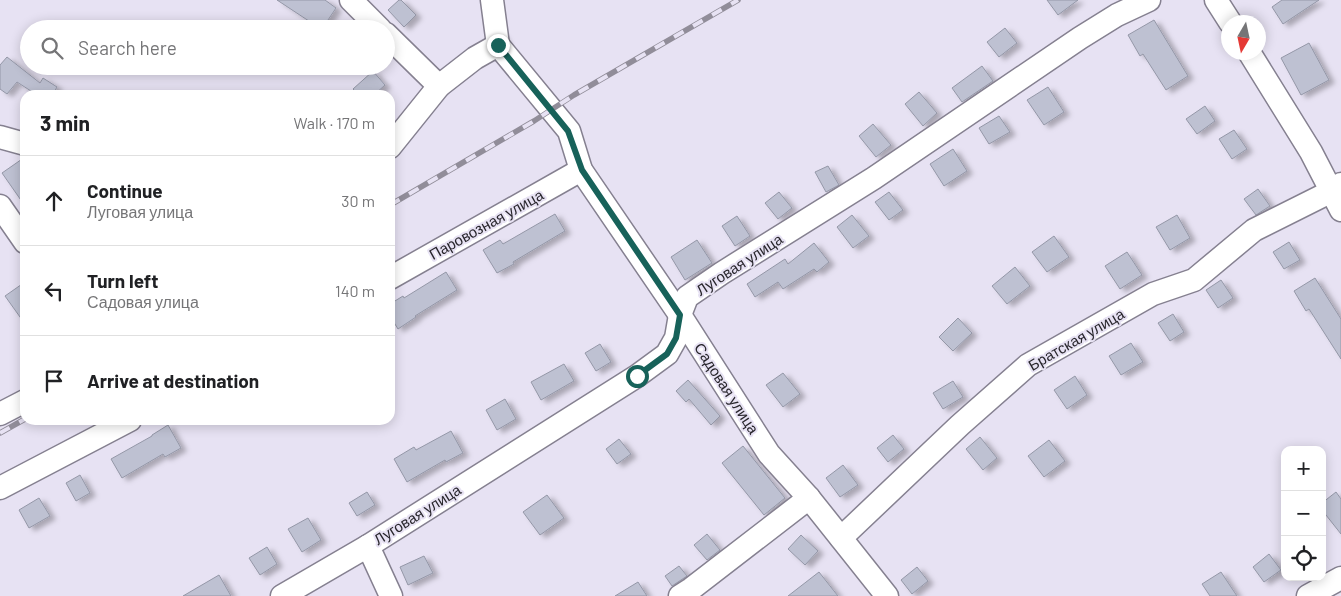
<!DOCTYPE html>
<meta charset="utf-8">
<style>
:root{--surface:#fff;--page:#f2f2f2;--text:#202124;--muted:#757577;--line:#e0e0e0}
body{margin:0;font-family:Barlow,sans-serif;background:var(--page);color:var(--text)}
.controls{position:absolute;right:15px;bottom:15px;display:grid;overflow:hidden;border-radius:10px;box-shadow:0 2px 12px #0003}
.controls button{width:45px;height:45px;display:grid;place-items:center;padding:0;border:0;border-bottom:1px solid var(--line);background:var(--surface);color:var(--text);font:25px sans-serif}
.compass{position:absolute;left:1221px;top:15px;width:45px;height:45px;border-radius:50%;background:var(--surface);box-shadow:0 2px 12px #0003;rotate:189deg}
.stop{position:absolute;width:15px;height:15px;margin:-11px;border:4px solid #17625a;border-radius:50%;background:#fff}
.stop.end{background:#17625a;border-color:#fff;box-shadow:0 1px 5px #0008}
.list{margin:0;padding:0;list-style:none}
h2{display:flex;justify-content:space-between;align-items:center;height:65px;margin:0;padding:0 20px;font-size:21px}
h2 small{font-size:16px;font-weight:400;color:var(--muted)}
.list li{display:grid;grid-template-columns:32px 1fr auto;gap:15px;align-items:center;box-sizing:border-box;height:90px;padding:0 20px;border-top:1px solid var(--line)}
.list b{display:block;font-size:19px;white-space:nowrap}
.list p{margin:0;font-size:16px;white-space:nowrap;color:var(--muted)}
.list em{font-size:16px;font-style:normal;color:var(--muted)}
.icon{flex:none;width:28px;height:28px;fill:none;stroke:currentColor;stroke-width:2;stroke-linecap:round;stroke-linejoin:round}
.map{position:relative;flex:none;width:1341px;height:596px;overflow:hidden}
.search{position:absolute;background:var(--surface);box-shadow:0 2px 12px #0003;left:20px;top:20px;width:375px;height:55px;display:flex;align-items:center;gap:12px;box-sizing:border-box;padding:0 18px;border-radius:28px;color:var(--muted);font-size:19px}
.panel{position:absolute;background:var(--surface);box-shadow:0 2px 12px #0003;left:20px;top:90px;width:375px;height:335px;border-radius:15px}
.map>svg:first-child{display:block}
.building{fill:#bec1d2;stroke:#9497a7;filter:url(#shadow)}
.lines{fill:none;stroke-linecap:round;stroke-linejoin:round}
.minor-casing{stroke:#858090;stroke-width:25}
.minor{stroke:#fff;stroke-width:22}
.rail-casing{stroke:#918d99;stroke-width:5.5}
.rail{stroke:#e7e2f3;stroke-width:4;stroke-dasharray:11;stroke-linecap:butt}
.route{stroke:#17625a;stroke-width:6}
.labels{text-anchor:middle;dominant-baseline:central;stroke-width:4;stroke-linejoin:round;paint-order:stroke}
.street-label{font-size:15px;fill:#28262c;stroke:#e7e2f3}
</style>
<div class="map">
<svg width="1341" height="596" viewBox="0 0 1341 596">
<defs>
<filter id="shadow"><feDropShadow dx="5.5" dy="3" stdDeviation="2.5" flood-color="#0004"/></filter>
</defs>
<rect width="100%" height="100%" fill="#e7e2f3"/>
<g class="building">
<path d="M277,0H325L336,8L322,29H321Z"/>
<path d="M399,0H401L416,15L404,27L388,10Z"/>
<path d="M1047,0H1078L1058,15Z"/>
<path d="M1282,0H1319L1283,24L1272,7Z"/>
<path d="M1154,20L1188,76L1166,90L1143,54L1140,56L1128,35Z"/>
<path d="M1005,28L1017,43L999,57L987,42Z"/>
<path d="M1309,43L1329,80L1301,95L1281,58Z"/>
<path d="M7,57L40,83L43,78L57,87L53,94L55,95H32L34,93L17,82L7,94L0,89V65Z"/>
<path d="M982,66L993,81L962,102L952,88Z"/>
<path d="M373,71L385,85L374,95H359L353,89Z"/>
<path d="M1048,87L1064,112L1044,125L1027,100Z"/>
<path d="M919,92L937,113L923,126L905,104Z"/>
<path d="M1205,106L1215,121L1197,134L1186,119Z"/>
<path d="M999,116L1010,132L989,144L979,128Z"/>
<path d="M873,124L891,145L876,157L859,136Z"/>
<path d="M1234,130L1247,149L1232,159L1219,139Z"/>
<path d="M953,149L967,171L944,186L930,164Z"/>
<path d="M25,157V206L2,173Z"/>
<path d="M828,166L839,185L826,192L815,172Z"/>
<path d="M1258,189L1270,206L1256,215L1244,199Z"/>
<path d="M779,192L792,208L778,219L765,203Z"/>
<path d="M889,192L903,210L889,220L875,202Z"/>
<path d="M555,214L565,231L513,262L514,264L497,273L483,250L500,240L503,244Z"/>
<path d="M852,215L869,236L853,248L837,227Z"/>
<path d="M1177,215L1190,238L1170,250L1156,227Z"/>
<path d="M737,216L750,236L735,246L722,226Z"/>
<path d="M1054,236L1069,257L1047,272L1032,252Z"/>
<path d="M697,240L712,263L685,280L671,257Z"/>
<path d="M1289,242L1300,260L1284,269L1273,252Z"/>
<path d="M814,243L829,262L817,272L814,269L783,289L778,282L755,297L747,284L785,259L788,264Z"/>
<path d="M1127,252L1142,275L1120,289L1105,266Z"/>
<path d="M1015,267L1030,286L1007,304L992,286Z"/>
<path d="M446,272L457,290L415,316L416,317L398,329L390,316V304L403,296L404,298Z"/>
<path d="M1315,278L1341,319V359L1309,309L1306,311L1294,291Z"/>
<path d="M1221,280L1233,298L1218,308L1206,290Z"/>
<path d="M25,282V324L5,296Z"/>
<path d="M1173,314L1184,332L1170,341L1158,323Z"/>
<path d="M958,318L972,333L953,351L939,337Z"/>
<path d="M1131,343L1143,362L1121,375L1109,356Z"/>
<path d="M600,344L611,362L596,371L585,353Z"/>
<path d="M564,364L574,381L541,400L531,382Z"/>
<path d="M783,373L800,394L783,407L766,385Z"/>
<path d="M1075,376L1087,395L1067,409L1054,390Z"/>
<path d="M688,380L720,416L711,425L689,399L686,402L676,391Z"/>
<path d="M953,381L963,397L943,409L933,393Z"/>
<path d="M505,399L516,419L497,430L486,410Z"/>
<path d="M168,425L181,448L165,457L163,454L122,478L111,459L152,436V435Z"/>
<path d="M451,431L463,453L446,462L445,460L407,482L394,459L414,447L416,450Z"/>
<path d="M893,435L904,449L888,462L877,448Z"/>
<path d="M980,437L997,458L983,470L966,449Z"/>
<path d="M619,439L631,454L617,464L606,449Z"/>
<path d="M1049,440L1065,461L1044,477L1028,456Z"/>
<path d="M743,446L785,498L764,515L722,463Z"/>
<path d="M843,465L858,485L840,497L826,478Z"/>
<path d="M80,475L90,493L76,501L66,483Z"/>
<path d="M367,492L375,505L357,516L349,503Z"/>
<path d="M1336,492L1341,499V534L1322,510V503Z"/>
<path d="M547,495L564,518L540,535L523,512Z"/>
<path d="M39,498L50,516L29,528L19,510Z"/>
<path d="M308,518L321,540L302,552L288,529Z"/>
<path d="M707,534L720,550L707,560L694,545Z"/>
<path d="M801,535L818,551L805,565L788,549Z"/>
<path d="M267,547L277,564L260,575L249,558Z"/>
<path d="M1269,554L1281,570L1264,582L1253,567Z"/>
<path d="M424,556L433,573L408,585L400,567Z"/>
<path d="M679,566L687,576L672,586L665,576Z"/>
<path d="M917,567L928,581L912,594L901,580Z"/>
<path d="M819,572L838,596H788Z"/>
<path d="M1221,572L1237,596H1210L1202,584Z"/>
<path d="M219,575L231,596H183Z"/>
<path d="M638,582L647,596H615Z"/>
</g>
<g class="lines">
<g class="minor-casing">
<g id="minor">
<path d="M351,0L380,29"/>
<path d="M492,0L498,45"/>
<path d="M1216,0L1230,22"/>
<path d="M386,34L439,86"/>
<path d="M498,45L569,131L581,170L680,315L769,454L809,498L887,596"/>
<path d="M1249,52L1311,152L1341,210"/>
<path d="M0,137L25,144"/>
<path d="M390,147L439,86L475,58L498,45"/>
<path d="M0,206L25,242"/>
<path d="M390,278L581,170"/>
<path d="M0,414L25,401"/>
<path d="M0,488L130,420"/>
<path d="M841,538L960,425L1028,365L1153,294L1194,280L1254,230L1332,191L1341,184"/>
<path d="M368,546L391,596"/>
<path d="M282,596L368,546L637,376L667,354L676,338L680,315L687,297L722,273L874,178L1080,38L1117,15L1149,0"/>
<path d="M680,596L691,589L809,498"/>
<path d="M1308,596L1341,578"/>
</g>
</g>
<use href="#minor" class="minor"/>
<g class="rail-casing">
<g id="rail">
<path d="M390,205L534,121L574,95L738,0"/>
<path d="M0,433L25,419"/>
</g>
</g>
<use href="#rail" class="rail"/>
</g>
<g class="lines">
<path class="route" d="M498,45L568,131L582,170L680,315L676,338L667,354L637,376"/>
</g>
<g class="labels">
<g class="street-label">
<text transform="translate(486 224) rotate(-29)">Паровозная улица</text>
<text transform="translate(739 264) rotate(-33)">Луговая улица</text>
<text transform="translate(1076 339) rotate(-30)">Братская улица</text>
<text transform="translate(727 388) rotate(57)">Садовая улица</text>
<text transform="translate(417 514) rotate(-32)">Луговая улица</text>
</g>
</g>
</svg>
<div class="controls">
<button>+</button>
<button>−</button>
<button><svg class="icon" aria-label="locate" viewBox="0 0 24 24"><circle cx="12" cy="12" r="6"/><path d="M12 2v4M12 18v4M2 12h4M18 12h4"/></svg></button>
</div>
<svg class="compass" viewBox="-18 -18 36 36"><path d="M0-13l5 13h-10z" fill="#e53935"/><path d="M0 13l5-13h-10z" fill="#757577"/></svg>
<div class="stop" style="left:637px;top:376px"></div>
<div class="stop end" style="left:498px;top:45px"></div>
<div class="search"><svg class="icon" aria-label="search" viewBox="0 0 24 24"><circle cx="10" cy="10" r="6"/><path d="M15 15l6 6"/></svg>Search here</div>
<section class="panel">
<h2>3 min<small>Walk · 170 m</small></h2>
<ul class="list">
<li><svg class="icon" aria-label="ahead" viewBox="0 0 24 24"><path d="M12 20V5M6 11l6-6 6 6"/></svg><div><b>Continue</b><p>Луговая улица</p></div><em>30 m</em></li>
<li><svg class="icon" aria-label="left" viewBox="0 0 24 24"><path d="M17 20v-9H6M10 6l-5 5 5 5"/></svg><div><b>Turn left</b><p>Садовая улица</p></div><em>140 m</em></li>
<li><svg class="icon" aria-label="arrive" viewBox="0 0 24 24"><path d="M6 21V4h12l-3 4 3 4H6"/></svg><div><b>Arrive at destination</b></div></li>
</ul>
</section>
</div>
